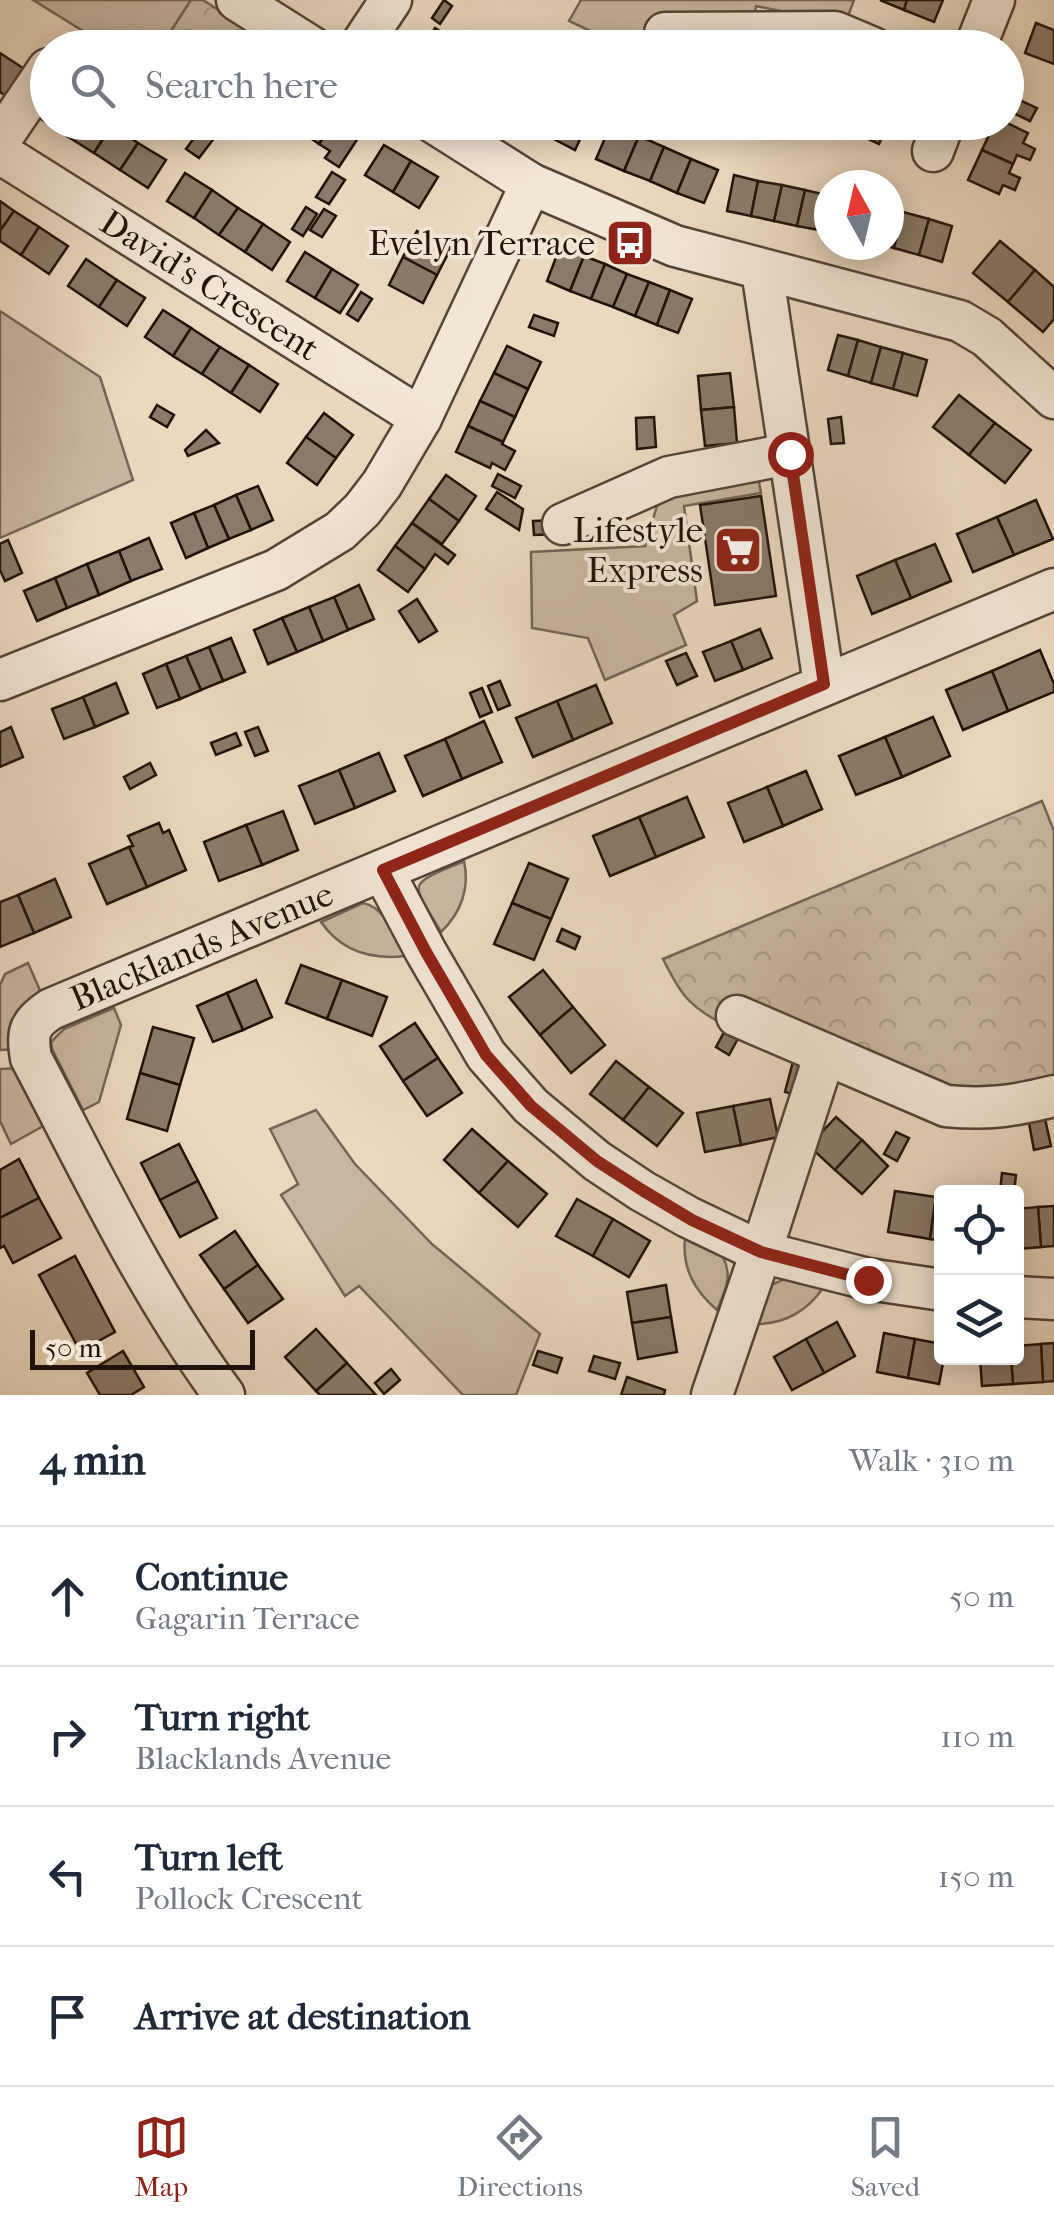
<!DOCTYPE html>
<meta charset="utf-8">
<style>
:root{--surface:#fff;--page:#f6f6f7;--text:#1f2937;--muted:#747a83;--line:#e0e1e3;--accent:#8f2418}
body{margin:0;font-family:"IM FELL French Canon",serif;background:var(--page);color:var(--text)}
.controls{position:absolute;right:30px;bottom:30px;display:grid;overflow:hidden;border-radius:10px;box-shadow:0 5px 25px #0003}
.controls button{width:90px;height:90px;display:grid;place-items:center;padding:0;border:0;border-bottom:2px solid var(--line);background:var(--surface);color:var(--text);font:50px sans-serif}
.compass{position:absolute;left:814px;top:170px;width:90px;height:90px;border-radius:50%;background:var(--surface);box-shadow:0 5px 25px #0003;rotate:352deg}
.scale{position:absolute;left:30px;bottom:25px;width:225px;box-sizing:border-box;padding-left:10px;border:5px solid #20130b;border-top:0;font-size:28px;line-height:35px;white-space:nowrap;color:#20130b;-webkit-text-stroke:8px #f2e6d5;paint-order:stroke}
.stop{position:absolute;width:30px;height:30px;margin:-22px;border:8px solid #8f2418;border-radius:50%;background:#fff}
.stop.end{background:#8f2418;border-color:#fff;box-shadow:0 2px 10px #0008}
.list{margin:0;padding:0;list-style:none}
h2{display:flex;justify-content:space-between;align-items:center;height:130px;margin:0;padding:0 40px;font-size:42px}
h2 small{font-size:32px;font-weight:400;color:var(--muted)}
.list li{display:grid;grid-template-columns:65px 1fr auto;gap:30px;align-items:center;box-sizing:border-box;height:140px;padding:0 40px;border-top:2px solid var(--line)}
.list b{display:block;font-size:38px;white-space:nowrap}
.list p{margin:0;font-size:32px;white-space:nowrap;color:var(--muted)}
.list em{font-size:32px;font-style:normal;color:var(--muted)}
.icon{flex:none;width:55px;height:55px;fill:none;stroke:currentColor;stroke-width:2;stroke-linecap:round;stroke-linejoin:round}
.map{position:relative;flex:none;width:1054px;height:1395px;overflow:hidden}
.search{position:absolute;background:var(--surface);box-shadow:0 5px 25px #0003;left:30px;right:30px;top:30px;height:110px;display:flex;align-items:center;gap:25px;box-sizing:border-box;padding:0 35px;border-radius:55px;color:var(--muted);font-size:38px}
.sheet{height:690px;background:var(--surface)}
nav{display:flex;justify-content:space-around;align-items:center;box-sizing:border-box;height:140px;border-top:2px solid var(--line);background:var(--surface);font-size:28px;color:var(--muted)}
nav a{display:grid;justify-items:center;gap:5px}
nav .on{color:var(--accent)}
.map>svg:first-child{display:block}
.grass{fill:#c8b7a0;stroke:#746556;stroke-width:2.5}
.forest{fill:url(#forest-crowns);stroke:#746556;stroke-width:2.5}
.building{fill:#8a7a69;stroke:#20130b;stroke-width:2.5}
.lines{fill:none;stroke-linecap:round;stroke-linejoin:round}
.minor-casing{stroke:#534438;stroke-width:45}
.minor{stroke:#f2e6d5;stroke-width:40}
.route{stroke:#8f2418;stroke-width:12}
.labels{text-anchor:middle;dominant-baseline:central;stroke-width:8;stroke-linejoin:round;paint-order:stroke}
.poi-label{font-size:35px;fill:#20130b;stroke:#f2e6d5;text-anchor:end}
.street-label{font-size:35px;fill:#20130b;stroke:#f2e6d5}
</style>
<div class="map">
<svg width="1054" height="1395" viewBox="0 0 1054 1395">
<defs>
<pattern id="forest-crowns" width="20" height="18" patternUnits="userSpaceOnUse" patternTransform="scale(2.5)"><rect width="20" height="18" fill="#c8b7a0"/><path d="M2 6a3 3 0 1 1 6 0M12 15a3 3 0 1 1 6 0" fill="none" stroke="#ac9c88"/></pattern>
</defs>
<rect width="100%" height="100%" fill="#ebd9bf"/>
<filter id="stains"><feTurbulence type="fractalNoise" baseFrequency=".002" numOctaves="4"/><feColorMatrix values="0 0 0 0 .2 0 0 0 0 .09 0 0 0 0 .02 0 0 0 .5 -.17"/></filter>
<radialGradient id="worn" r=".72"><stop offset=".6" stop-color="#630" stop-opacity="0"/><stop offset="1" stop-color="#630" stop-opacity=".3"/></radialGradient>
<g class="grass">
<path d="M33,0H191L160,48L109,47Z"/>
<path d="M581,0H854L845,24L756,6L753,24L668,14L651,47H624L569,21Z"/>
<path d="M0,311L100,377L133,480L0,538Z"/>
<path d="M756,466L761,493L684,506L697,601L674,615L686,645L605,680L588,638L532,628L531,552L645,546L659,499Z"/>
<path d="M464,861C470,888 461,913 441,932C409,879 407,886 464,861Z"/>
<path d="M363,903C387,908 394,936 405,956C370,960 341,951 321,922Z"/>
<path d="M28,963L42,995L18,1049L0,1050V985L5,974Z"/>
<path d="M114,1008L121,1025L99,1102L83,1110L52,1049L51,1042L64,1029Z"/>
<path d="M19,1068L45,1125L11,1144L0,1121V1069Z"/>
<path d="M316,1110L355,1164L432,1244L540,1334L516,1395H463L359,1286L345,1296L281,1195L298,1184L270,1129Z"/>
<path d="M685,1239L723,1257C733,1277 725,1291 717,1310C695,1291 682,1269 685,1239Z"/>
<path d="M787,1278L823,1288C807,1311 785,1324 756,1324L771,1285Z"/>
</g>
<g class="forest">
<path d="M191,0H203L266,41L262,47L160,48Z"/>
<path d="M1042,801L1054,831V1083L977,1096L723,1024C688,1006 680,993 663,959Z"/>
</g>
<g class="building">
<path d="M444,0L452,6L440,24L432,18Z"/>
<path d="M880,0H907L904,10Z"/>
<path d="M907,0H943L934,22L904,10Z"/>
<path d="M1036,23L1054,30V64L1025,53Z"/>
<path d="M435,28L456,41L452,48H423Z"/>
<path d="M904,35L922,42L920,48L899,47Z"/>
<path d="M0,53L26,70L8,97L0,92Z"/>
<path d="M1013,97L1037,108L1030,121L1007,110Z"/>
<path d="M48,109V122H75L67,136L41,119Z"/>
<path d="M75,122H107L112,125L94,153L67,136Z"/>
<path d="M300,122H334L319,144L296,128Z"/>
<path d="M334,122H347L362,132L339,167L325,158L330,151L319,144Z"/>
<path d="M521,122H554L548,136Z"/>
<path d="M554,122H588L575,150L548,136Z"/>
<path d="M616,122H645L624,171L596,159L611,124L615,126Z"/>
<path d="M852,122H889L879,144L849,130Z"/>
<path d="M995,122H1005L1028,133L1023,143L1035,149L1030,160L1017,155L1013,164L982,150Z"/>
<path d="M112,125L138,143L120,170L94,153Z"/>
<path d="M202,127L215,137L199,158L186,149Z"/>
<path d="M639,136L664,147L650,181L624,171Z"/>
<path d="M138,143L166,160L148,188L120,170Z"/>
<path d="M384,145L411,161L393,192L365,175Z"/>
<path d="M664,147L691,159L677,193L650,181Z"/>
<path d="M982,150L1013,164L1009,173L1020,178L1015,190L1003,185L999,194L968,180Z"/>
<path d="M691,159L718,170L704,203L677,193Z"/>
<path d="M411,161L438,177L419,208L393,192Z"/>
<path d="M332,172L345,180L329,204L316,197Z"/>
<path d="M185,173L212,190L194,218L167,201Z"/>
<path d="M734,175L758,181L751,216L727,211Z"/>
<path d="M758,181L782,185L774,221L751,216Z"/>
<path d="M782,185L805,190L797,226L774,221Z"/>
<path d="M212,190L238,208L219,235L194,218Z"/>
<path d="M805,190L826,195L819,230L797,226Z"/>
<path d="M0,201L14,211L0,231Z"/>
<path d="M306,207L317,214L303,236L292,229Z"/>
<path d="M238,208L263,224L245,252L219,235Z"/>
<path d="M889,208L903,212L894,248L882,245H889Z"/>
<path d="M324,209L336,216L322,237L310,230Z"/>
<path d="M14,211L39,227L21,255L0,241V231Z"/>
<path d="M903,212L929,219L919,255L894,248Z"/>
<path d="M929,219L952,226L942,262L919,255Z"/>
<path d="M263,224L290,242L272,270L245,252Z"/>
<path d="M39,227L68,246L49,274L21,255Z"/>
<path d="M417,231L451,248L437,275L403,257Z"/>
<path d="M1000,241L1035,270L1008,302L973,273Z"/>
<path d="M560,247L584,256L570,291L547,281Z"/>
<path d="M305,252L332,269L315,298L287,281Z"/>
<path d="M584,256L605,264L591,299L570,291Z"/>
<path d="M403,257L437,275L423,303L389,285Z"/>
<path d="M86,259L117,280L99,307L68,286Z"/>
<path d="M605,264L627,274L613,307L591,299Z"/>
<path d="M332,269L358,285L340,313L315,298Z"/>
<path d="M1035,270L1054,287V319L1043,332L1008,302Z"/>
<path d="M627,274L649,282L635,316L613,307Z"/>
<path d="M117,280L145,298L127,326L99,307Z"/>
<path d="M649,282L670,290L657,325L635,316Z"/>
<path d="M670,290L692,299L678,333L657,325Z"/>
<path d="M361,292L372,299L358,321L347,314Z"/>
<path d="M163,310L191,328L173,356L145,337Z"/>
<path d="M534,315L558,323L554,336L529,327Z"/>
<path d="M191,328L220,347L202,374L173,356Z"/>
<path d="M838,335L858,340L848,376L828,370Z"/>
<path d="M858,340L881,347L871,383L848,376Z"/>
<path d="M507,346L541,362L528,389L494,373Z"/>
<path d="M220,347L249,365L231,393L202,374Z"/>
<path d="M881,347L903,353L893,389L871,383Z"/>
<path d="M903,353L927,360L917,396L893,389Z"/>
<path d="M249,365L278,384L260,412L231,393Z"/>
<path d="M494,373L528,389L515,417L480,401Z"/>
<path d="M730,373L734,407L701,410L698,376Z"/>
<path d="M959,395L995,423L969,455L933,427Z"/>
<path d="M480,401L515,417L503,442L468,426Z"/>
<path d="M157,405L174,415L167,427L150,417Z"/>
<path d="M734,407L737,443L705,446L701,410Z"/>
<path d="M324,413L353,435L336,458L306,437Z"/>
<path d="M654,417L656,447L637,449L636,418Z"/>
<path d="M841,417L844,443L831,444L828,419Z"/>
<path d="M995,423L1031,450L1005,483L969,455Z"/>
<path d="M468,426L503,442L502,444L515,451L505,470L492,463L490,468L456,452Z"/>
<path d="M206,430L219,443L188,456L185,450Z"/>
<path d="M306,437L336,458L317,485L287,463Z"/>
<path d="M498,474L521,486L515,498L492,486Z"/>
<path d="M446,475L476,496L459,521L429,499Z"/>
<path d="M258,486L273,520L251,530L236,495Z"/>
<path d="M497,492L523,509L519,530L486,509Z"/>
<path d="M236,495L251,530L229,539L214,505Z"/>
<path d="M761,496L776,596L715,605L700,505Z"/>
<path d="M429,499L459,521L442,544L412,523Z"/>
<path d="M1036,500L1053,539L1014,555L997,517Z"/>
<path d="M214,505L229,539L208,548L194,513Z"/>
<path d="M194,513L208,548L186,558L171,523Z"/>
<path d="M997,517L1014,555L973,572L957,534Z"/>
<path d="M559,520L560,534L534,535L533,521Z"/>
<path d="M412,523L455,555L448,564L435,554L425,569L395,546Z"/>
<path d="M149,538L162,569L131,581L119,551Z"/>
<path d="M8,540L22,573L5,581L0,570V544Z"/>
<path d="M935,544L951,581L911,598L895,560Z"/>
<path d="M395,546L425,569L408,592L378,570Z"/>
<path d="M119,551L131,581L99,595L87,564Z"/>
<path d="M895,560L911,598L872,614L857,576Z"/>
<path d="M87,564L99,595L67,608L55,578Z"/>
<path d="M55,578L67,608L37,621L24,591Z"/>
<path d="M359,585L374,619L348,630L334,597Z"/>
<path d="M334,597L348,630L323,641L309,607Z"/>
<path d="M417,599L437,631L419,642L399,611Z"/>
<path d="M309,607L323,641L297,652L282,618Z"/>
<path d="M282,618L297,652L268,664L254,630Z"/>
<path d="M760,629L772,658L743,670L731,641Z"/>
<path d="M231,638L245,672L223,681L209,647Z"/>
<path d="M731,641L743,670L715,681L703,652Z"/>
<path d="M209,647L223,681L201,690L186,656Z"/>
<path d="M1040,650L1054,684V692L1008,711L992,671Z"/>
<path d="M686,653L697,676L677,685L666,661Z"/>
<path d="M186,656L201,690L180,699L166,664Z"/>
<path d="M166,664L180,699L157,708L143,674Z"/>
<path d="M992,671L1008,711L963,730L946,690Z"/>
<path d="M500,681L510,705L498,710L488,686Z"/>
<path d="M116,683L128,713L95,727L83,697Z"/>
<path d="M596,685L612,723L573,740L557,701Z"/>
<path d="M482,688L492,712L480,717L470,693Z"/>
<path d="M83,697L95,727L64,739L52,709Z"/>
<path d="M557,701L573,740L533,757L516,718Z"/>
<path d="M933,717L950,756L902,777L885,737Z"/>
<path d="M484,721L502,762L462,779L445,739Z"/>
<path d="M11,727L23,757L0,767V732Z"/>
<path d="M258,727L268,751L255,756L245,732Z"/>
<path d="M236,733L241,745L216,755L211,743Z"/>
<path d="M885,737L902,777L856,795L839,756Z"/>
<path d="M445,739L462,779L423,796L405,756Z"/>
<path d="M379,753L395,791L355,808L339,770Z"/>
<path d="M150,763L156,775L130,789L124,777Z"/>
<path d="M339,770L355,808L315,824L299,786Z"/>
<path d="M806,771L822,809L783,826L767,787Z"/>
<path d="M767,787L783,826L744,842L728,803Z"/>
<path d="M687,797L704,837L656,857L639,817Z"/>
<path d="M283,811L298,850L262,865L246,825Z"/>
<path d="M639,817L656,857L610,876L593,836Z"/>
<path d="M159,823L163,833L169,830L186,870L147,887L129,847L133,846L128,836Z"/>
<path d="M246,825L262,865L219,881L204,842Z"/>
<path d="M129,847L147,887L107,904L89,864Z"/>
<path d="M529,863L568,879L551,919L512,903Z"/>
<path d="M55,879L71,917L34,933L18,895Z"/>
<path d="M18,895L34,933L0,947V902Z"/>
<path d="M512,903L551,919L534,960L494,944Z"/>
<path d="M562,929L580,937L575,949L557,941Z"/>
<path d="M301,965L342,980L327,1019L286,1003Z"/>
<path d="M543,970L573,1007L540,1035L509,997Z"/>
<path d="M256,980L272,1017L243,1030L227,993Z"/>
<path d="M342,980L387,997L372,1036L327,1019Z"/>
<path d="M227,993L243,1030L213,1042L197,1006Z"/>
<path d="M573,1007L605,1045L571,1073L540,1035Z"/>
<path d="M415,1023L438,1058L403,1081L380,1046Z"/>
<path d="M728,1025L741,1033L729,1055L716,1047Z"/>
<path d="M153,1027L194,1038L180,1085L140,1073Z"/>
<path d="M796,1050L813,1055L801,1097L785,1092Z"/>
<path d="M438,1058L462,1093L427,1116L403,1081Z"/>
<path d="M616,1061L649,1087L623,1120L590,1094Z"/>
<path d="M140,1073L180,1085L167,1131L127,1119Z"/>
<path d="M649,1087L683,1113L657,1146L623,1120Z"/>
<path d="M770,1099L778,1137L741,1145L733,1106Z"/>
<path d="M733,1106L741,1145L705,1152L697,1113Z"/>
<path d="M1044,1114L1051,1146L1034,1150L1028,1118Z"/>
<path d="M836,1117L862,1140L835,1170L809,1146Z"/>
<path d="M472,1129L508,1161L479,1193L444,1160Z"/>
<path d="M896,1132L909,1138L897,1161L884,1154Z"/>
<path d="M862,1140L888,1166L862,1194L835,1170Z"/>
<path d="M179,1144L198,1181L160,1200L141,1163Z"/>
<path d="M19,1159L39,1198L0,1218V1170Z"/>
<path d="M508,1161L547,1194L518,1227L479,1193Z"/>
<path d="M1002,1173L1016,1175L1014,1192H1000Z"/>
<path d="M198,1181L217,1218L180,1237L160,1200Z"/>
<path d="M895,1191L936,1197L930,1239L888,1232Z"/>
<path d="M936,1197L942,1198V1241L930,1239Z"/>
<path d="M39,1198L61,1238L13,1263L4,1246L0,1248V1218Z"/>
<path d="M577,1199L613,1219L593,1256L556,1236Z"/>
<path d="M1054,1206V1246L1041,1247L1038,1207Z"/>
<path d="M1038,1207L1041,1247L1016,1249V1209Z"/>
<path d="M613,1219L650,1241L629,1277L593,1256Z"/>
<path d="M235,1231L258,1265L224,1289L200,1255Z"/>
<path d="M75,1256L115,1332L80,1351L39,1275Z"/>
<path d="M258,1265L283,1299L248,1323L224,1289Z"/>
<path d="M666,1285L671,1317L632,1323L627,1292Z"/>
<path d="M671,1317L677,1352L638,1359L632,1323Z"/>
<path d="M837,1322L855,1356L824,1373L806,1339Z"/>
<path d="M316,1329L347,1363L316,1391L285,1357Z"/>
<path d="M884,1333L915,1339L908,1378L877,1372Z"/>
<path d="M806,1339L824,1373L792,1390L774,1357Z"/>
<path d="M915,1339L942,1344V1358H944L939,1384L908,1378Z"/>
<path d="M1054,1343V1381L1043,1382L1041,1344Z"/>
<path d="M1041,1344L1043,1382L1013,1384L1011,1358H1016V1346Z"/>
<path d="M123,1351L144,1387L131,1395H100L87,1373Z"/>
<path d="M538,1351L562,1358L557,1373L533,1365Z"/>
<path d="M594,1356L620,1363L615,1379L589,1371Z"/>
<path d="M980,1358H1011L1013,1384L982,1386Z"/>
<path d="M347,1363L376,1395H320L316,1391Z"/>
<path d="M391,1369L400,1380L384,1394L375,1383Z"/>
<path d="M627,1377L665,1390L664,1395H621Z"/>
</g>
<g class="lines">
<g class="minor-casing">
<g id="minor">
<path d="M237,0L313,48"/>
<path d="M665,33L835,32L873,48"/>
<path d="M359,48L391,0"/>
<path d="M975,48L994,0"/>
<path d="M433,122L531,184L675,246L960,321L987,337L1054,398"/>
<path d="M0,140L48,69"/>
<path d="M933,151L944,122"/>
<path id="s1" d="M0,153L421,418"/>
<path d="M762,270L824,684"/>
<path d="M563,524L669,477L789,454"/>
<path d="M0,680L276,570L340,531L362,510L382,484L421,418L531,184"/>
<path d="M383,871L426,952L486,1055L531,1106L597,1161L642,1191L688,1217L761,1252L868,1279L942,1290"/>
<path d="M737,1016L946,1106C988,1110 1014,1106 1054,1096"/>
<path d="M1016,1297L1054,1299"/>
<path id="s2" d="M224,1395C147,1291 92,1173 31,1058C27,1033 28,1024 51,1009L1054,589"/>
<path d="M712,1395L761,1252L825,1054"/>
</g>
</g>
<use href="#minor" class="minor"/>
</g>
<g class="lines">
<path class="route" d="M790,454L824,684L383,870L426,952L486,1055L531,1106L597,1161L642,1190L692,1220L761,1252L868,1280"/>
</g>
<defs>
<g id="bus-square" transform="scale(2.5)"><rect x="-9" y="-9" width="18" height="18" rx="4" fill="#8f2418" stroke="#f2e6d5"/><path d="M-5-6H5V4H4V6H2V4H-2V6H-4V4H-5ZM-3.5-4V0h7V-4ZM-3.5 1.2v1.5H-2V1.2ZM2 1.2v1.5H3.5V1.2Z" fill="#fff"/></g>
<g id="supermarket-square" transform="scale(2.5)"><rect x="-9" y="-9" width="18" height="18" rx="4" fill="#8f2418" stroke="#f2e6d5"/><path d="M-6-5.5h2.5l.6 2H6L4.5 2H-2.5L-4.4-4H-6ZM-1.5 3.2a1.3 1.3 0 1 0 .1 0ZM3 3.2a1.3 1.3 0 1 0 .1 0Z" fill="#fff"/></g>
</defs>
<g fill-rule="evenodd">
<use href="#bus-square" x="630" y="243"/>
<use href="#supermarket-square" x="738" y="550"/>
</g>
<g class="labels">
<g class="poi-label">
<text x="595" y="243">Evelyn Terrace</text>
<text x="703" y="530">Lifestyle<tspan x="703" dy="40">Express</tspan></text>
</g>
<g class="street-label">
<text stroke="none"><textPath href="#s1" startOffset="248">David's Crescent</textPath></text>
<text stroke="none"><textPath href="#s2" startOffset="610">Blacklands Avenue</textPath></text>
</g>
</g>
<rect width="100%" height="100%" filter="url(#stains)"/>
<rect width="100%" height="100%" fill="url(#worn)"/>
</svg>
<div class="controls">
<button><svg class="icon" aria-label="locate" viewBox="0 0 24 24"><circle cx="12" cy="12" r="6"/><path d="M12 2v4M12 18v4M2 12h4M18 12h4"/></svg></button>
<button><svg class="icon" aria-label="layers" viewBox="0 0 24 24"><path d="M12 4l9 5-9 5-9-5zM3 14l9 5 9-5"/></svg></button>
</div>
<svg class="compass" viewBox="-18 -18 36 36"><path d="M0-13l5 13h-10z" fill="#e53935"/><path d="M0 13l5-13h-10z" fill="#747a83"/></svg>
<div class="scale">50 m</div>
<div class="stop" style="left:790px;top:454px"></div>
<div class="stop end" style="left:868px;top:1280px"></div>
<div class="search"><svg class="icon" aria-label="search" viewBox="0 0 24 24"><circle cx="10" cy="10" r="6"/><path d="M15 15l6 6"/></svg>Search here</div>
</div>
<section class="sheet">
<h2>4 min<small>Walk · 310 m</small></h2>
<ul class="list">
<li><svg class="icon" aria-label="ahead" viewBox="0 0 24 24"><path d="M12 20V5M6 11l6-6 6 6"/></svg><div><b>Continue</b><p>Gagarin Terrace</p></div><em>50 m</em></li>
<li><svg class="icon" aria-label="right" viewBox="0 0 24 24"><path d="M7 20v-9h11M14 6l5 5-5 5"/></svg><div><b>Turn right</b><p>Blacklands Avenue</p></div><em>110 m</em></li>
<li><svg class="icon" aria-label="left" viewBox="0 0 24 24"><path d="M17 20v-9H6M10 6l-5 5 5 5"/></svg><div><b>Turn left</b><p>Pollock Crescent</p></div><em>150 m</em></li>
<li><svg class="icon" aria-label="arrive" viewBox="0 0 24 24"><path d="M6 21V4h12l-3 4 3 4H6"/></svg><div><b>Arrive at destination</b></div></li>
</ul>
</section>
<nav>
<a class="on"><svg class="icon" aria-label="map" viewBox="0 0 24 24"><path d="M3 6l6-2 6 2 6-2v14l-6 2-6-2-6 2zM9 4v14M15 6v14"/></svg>Map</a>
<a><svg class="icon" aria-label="directions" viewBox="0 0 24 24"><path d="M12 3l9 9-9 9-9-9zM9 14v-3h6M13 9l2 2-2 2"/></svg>Directions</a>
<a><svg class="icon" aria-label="saved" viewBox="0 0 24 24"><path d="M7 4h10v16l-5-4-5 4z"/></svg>Saved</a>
</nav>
